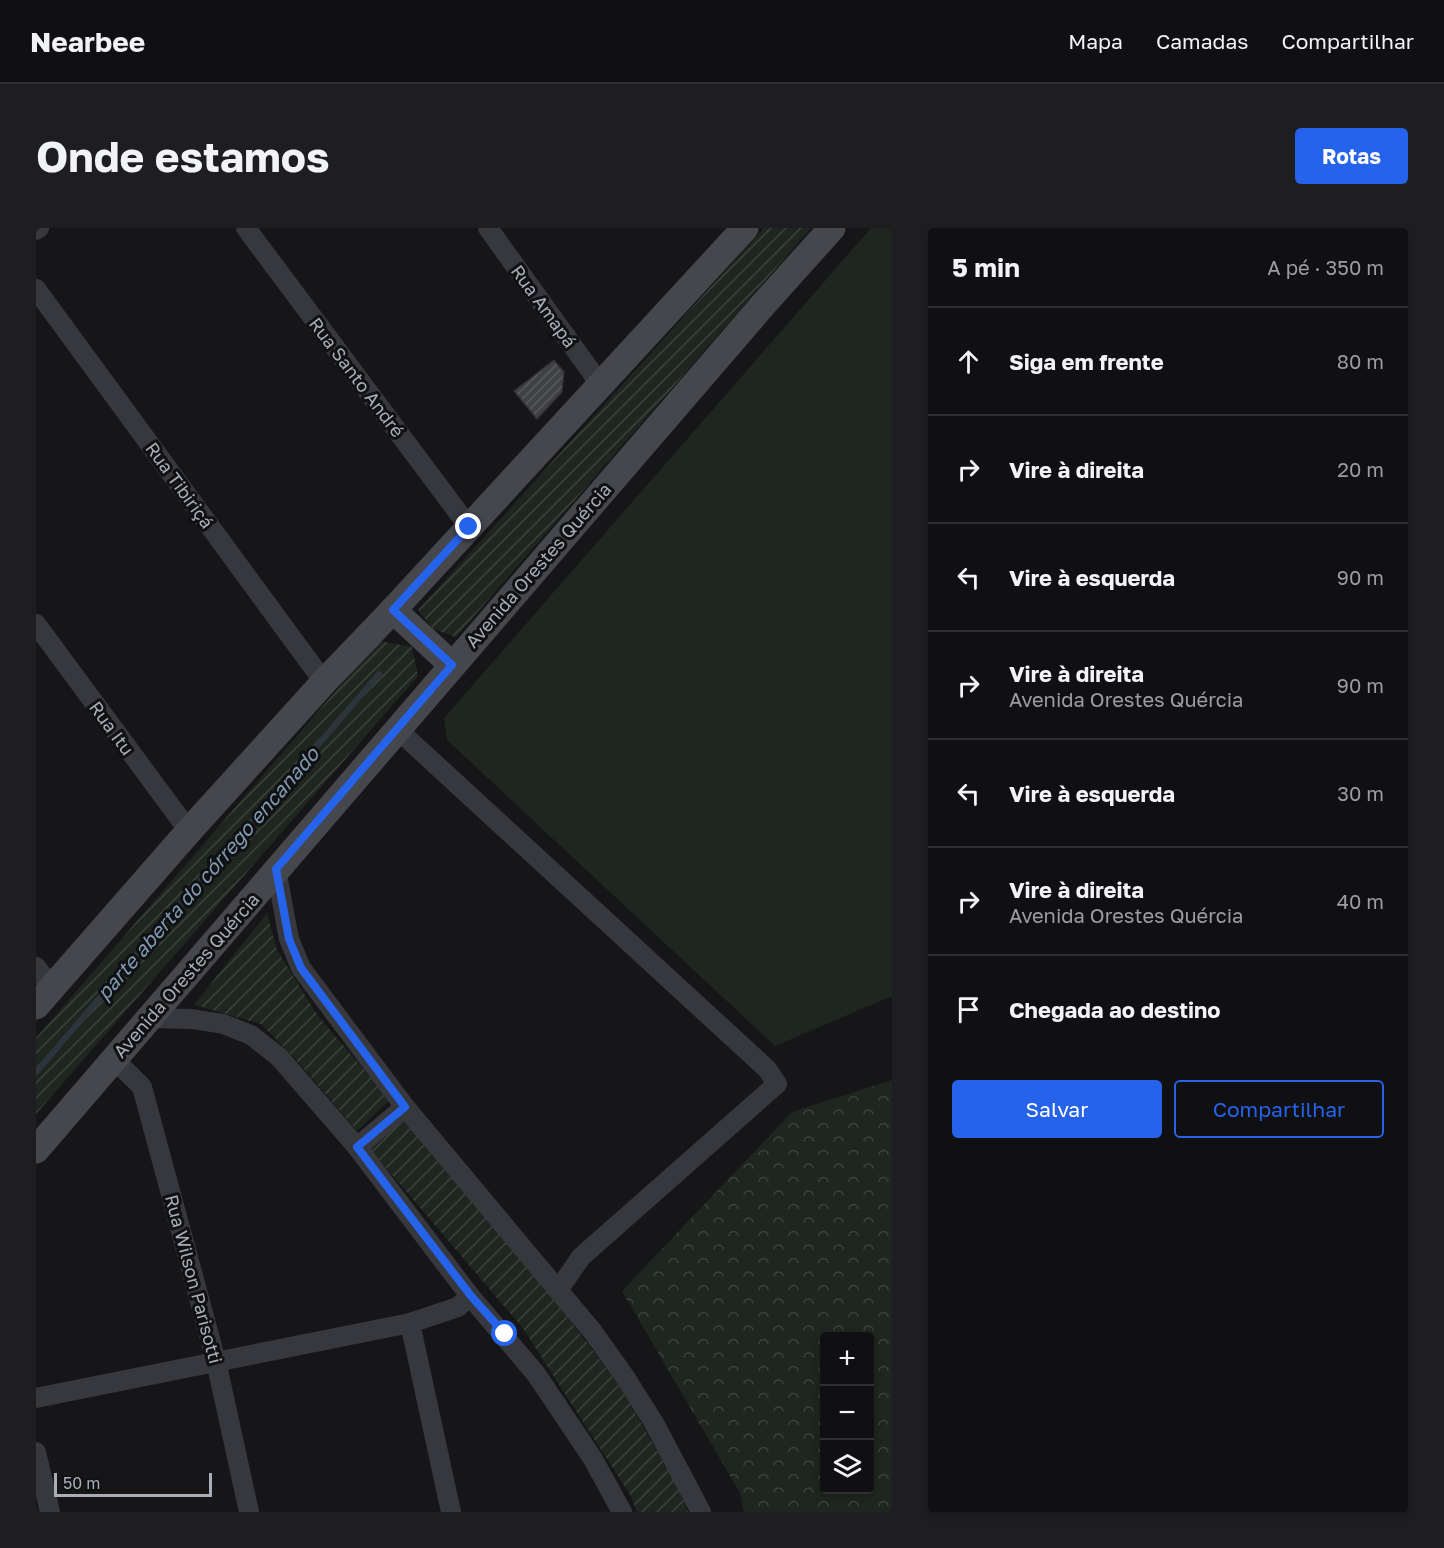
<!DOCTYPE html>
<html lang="pt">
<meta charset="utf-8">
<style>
:root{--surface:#101012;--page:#1e1e20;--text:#f1f3f6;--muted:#9c9d9f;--line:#303032;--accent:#2563eb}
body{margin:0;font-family:"Golos Text",sans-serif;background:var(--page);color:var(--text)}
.controls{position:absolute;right:18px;bottom:18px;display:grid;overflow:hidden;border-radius:6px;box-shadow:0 3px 9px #0003}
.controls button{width:54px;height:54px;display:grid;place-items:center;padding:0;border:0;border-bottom:2px solid var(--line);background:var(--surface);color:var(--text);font:30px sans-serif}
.scale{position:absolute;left:18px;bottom:15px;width:158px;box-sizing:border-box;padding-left:6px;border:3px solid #a8adb8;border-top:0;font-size:16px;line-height:21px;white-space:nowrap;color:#a8adb8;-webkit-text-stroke:4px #111113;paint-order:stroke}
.stop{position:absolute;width:18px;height:18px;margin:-14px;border:4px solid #2563eb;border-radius:50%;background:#fff}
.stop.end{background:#2563eb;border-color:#fff;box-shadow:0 2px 6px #0008}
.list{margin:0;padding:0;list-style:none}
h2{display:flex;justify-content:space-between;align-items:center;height:78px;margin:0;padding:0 24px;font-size:26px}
h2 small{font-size:20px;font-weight:400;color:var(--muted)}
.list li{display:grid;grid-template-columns:39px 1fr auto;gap:18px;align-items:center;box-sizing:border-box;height:108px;padding:0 24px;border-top:2px solid var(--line)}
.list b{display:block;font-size:22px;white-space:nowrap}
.list p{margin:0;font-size:20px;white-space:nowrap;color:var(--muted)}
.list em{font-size:20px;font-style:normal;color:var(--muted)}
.actions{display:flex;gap:12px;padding:18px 24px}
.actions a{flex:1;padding:14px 0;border:2px solid var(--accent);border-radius:6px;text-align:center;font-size:21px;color:var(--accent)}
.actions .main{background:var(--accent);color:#fff}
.icon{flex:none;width:33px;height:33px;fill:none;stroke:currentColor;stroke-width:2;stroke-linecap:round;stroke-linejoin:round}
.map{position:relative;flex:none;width:856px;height:1284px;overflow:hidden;border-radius:6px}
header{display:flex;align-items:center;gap:36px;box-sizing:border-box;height:84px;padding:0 30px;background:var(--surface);border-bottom:2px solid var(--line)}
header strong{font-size:28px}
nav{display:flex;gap:33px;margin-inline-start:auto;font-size:21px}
.intro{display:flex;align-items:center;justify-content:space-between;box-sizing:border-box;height:144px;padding:0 36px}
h1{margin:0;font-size:42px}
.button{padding:15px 27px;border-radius:6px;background:var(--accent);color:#fff;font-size:21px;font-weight:700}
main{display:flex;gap:36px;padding:0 36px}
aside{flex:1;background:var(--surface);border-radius:6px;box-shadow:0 3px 9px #0003}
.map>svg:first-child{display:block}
.grass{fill:#1e261f}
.forest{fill:url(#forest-crowns);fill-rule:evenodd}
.garden{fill:url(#garden-furrows)}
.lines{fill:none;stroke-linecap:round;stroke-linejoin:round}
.stream{stroke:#2c353c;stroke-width:6}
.building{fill:url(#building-hatch);stroke:#303034;stroke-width:1.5}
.street{stroke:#37383d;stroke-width:20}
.secondary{stroke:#45474d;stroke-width:27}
.route{stroke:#2563eb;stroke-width:8}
.labels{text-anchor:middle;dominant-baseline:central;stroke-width:6;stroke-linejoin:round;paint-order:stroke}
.street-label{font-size:18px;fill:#a8adb8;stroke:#111113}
.water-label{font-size:20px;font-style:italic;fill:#7f9bb3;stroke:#111113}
</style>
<header>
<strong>Nearbee</strong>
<nav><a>Mapa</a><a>Camadas</a><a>Compartilhar</a></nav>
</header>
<div class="intro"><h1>Onde estamos</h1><a class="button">Rotas</a></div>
<main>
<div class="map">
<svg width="856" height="1284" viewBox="0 0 856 1284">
<defs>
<pattern id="forest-crowns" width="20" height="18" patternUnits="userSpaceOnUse" patternTransform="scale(1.5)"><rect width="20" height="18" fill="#1e261f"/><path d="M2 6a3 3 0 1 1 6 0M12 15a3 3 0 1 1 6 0" fill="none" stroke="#3c433d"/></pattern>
<pattern id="garden-furrows" width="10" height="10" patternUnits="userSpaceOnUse" patternTransform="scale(1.5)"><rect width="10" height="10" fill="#1e261f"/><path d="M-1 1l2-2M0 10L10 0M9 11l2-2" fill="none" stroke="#3c433d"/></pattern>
<pattern id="building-hatch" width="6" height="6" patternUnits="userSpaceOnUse" patternTransform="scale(1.5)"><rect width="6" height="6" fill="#404145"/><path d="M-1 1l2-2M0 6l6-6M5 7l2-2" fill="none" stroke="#595a5e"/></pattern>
</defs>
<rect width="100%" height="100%" fill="#161618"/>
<path class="grass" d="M835,0H856V768L739,818L411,512L408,490Z"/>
<path class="forest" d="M856,852V1284H708L704,1265L586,1063L756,884ZM788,1108H834V1262H788Z"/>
<g class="garden">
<path d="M728,0H775L420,409L397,401L382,382Z"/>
<path d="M343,413L376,419L382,448L0,886V810Z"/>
<path d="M231,685L241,722L282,788L354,872L321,903L263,835L225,796L158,777Z"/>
<path d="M367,891L517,1070L583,1157L641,1257L652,1284H601L594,1267L486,1099L333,920Z"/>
</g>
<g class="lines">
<path class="stream" d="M0,844L343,446"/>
</g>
<path class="building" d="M518,132L528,144L526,164L501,191L478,163Z"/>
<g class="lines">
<g class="street">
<path d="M210,0L433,299"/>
<path d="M452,0L564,156"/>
<path d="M0,2L3,0"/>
<path d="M0,61L288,454"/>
<path d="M0,396L153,603"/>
<path d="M361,501L731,841L741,856L545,1029L523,1061"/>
<path d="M240,641L253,711L265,740L369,879L557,1104L589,1149L618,1195L665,1284"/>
<path d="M0,739L16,760"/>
<path d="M113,790L156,791L187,796L215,807L243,829L321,919L434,1068L500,1146L557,1231L586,1284"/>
<path d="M78,831L106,859L180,1133L213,1284"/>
<path d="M321,919L369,879"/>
<path d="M374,1095L415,1284"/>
<path d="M0,1170L374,1095L422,1079L434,1068"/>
<path d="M0,1224L14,1284"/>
</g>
<g class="secondary">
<path d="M357,382L416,437"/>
<path d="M0,778L153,603L288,454L357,382L709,0"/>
<path d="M0,922L726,78L796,0"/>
</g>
</g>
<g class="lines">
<path class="route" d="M433,299L357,382L416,437L240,641L253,711L265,740L369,879L321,919L435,1068L469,1106"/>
</g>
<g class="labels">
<g class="street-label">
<text transform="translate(508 78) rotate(54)">Rua Amapá</text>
<text transform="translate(321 149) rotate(53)">Rua Santo André</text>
<text transform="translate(144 257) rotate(54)">Rua Tibiriçá</text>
<text transform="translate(502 337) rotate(-49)">Avenida Orestes Quércia</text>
<text transform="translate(76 500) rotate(54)">Rua Itu</text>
<text transform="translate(150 747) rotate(-49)">Avenida Orestes Quércia</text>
<text transform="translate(158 1051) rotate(75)">Rua Wilson Parisotti</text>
</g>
<g class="water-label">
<text transform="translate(171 645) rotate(-49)">parte aberta do córrego encanado</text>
</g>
</g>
</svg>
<div class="controls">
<button>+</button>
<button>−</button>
<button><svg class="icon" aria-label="layers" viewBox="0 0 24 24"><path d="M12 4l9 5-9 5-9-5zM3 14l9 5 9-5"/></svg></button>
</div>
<div class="scale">50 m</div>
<div class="stop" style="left:469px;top:1106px"></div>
<div class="stop end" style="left:433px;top:299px"></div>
</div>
<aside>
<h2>5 min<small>A pé · 350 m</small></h2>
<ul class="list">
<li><svg class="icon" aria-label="ahead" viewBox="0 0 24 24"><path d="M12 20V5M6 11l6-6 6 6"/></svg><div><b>Siga em frente</b></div><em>80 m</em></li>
<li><svg class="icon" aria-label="right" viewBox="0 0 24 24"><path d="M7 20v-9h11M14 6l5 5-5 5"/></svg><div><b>Vire à direita</b></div><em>20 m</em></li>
<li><svg class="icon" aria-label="left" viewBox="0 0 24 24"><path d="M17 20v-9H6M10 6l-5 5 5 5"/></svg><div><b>Vire à esquerda</b></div><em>90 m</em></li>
<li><svg class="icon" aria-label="right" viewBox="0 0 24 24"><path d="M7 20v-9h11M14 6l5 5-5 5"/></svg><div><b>Vire à direita</b><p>Avenida Orestes Quércia</p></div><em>90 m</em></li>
<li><svg class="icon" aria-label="left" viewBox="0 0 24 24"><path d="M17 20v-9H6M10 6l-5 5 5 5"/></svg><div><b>Vire à esquerda</b></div><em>30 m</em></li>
<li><svg class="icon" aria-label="right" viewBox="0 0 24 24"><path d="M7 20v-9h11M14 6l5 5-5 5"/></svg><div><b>Vire à direita</b><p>Avenida Orestes Quércia</p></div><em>40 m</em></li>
<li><svg class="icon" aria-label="arrive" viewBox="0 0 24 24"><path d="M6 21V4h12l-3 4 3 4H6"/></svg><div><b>Chegada ao destino</b></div></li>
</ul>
<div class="actions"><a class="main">Salvar</a><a>Compartilhar</a></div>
</aside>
</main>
